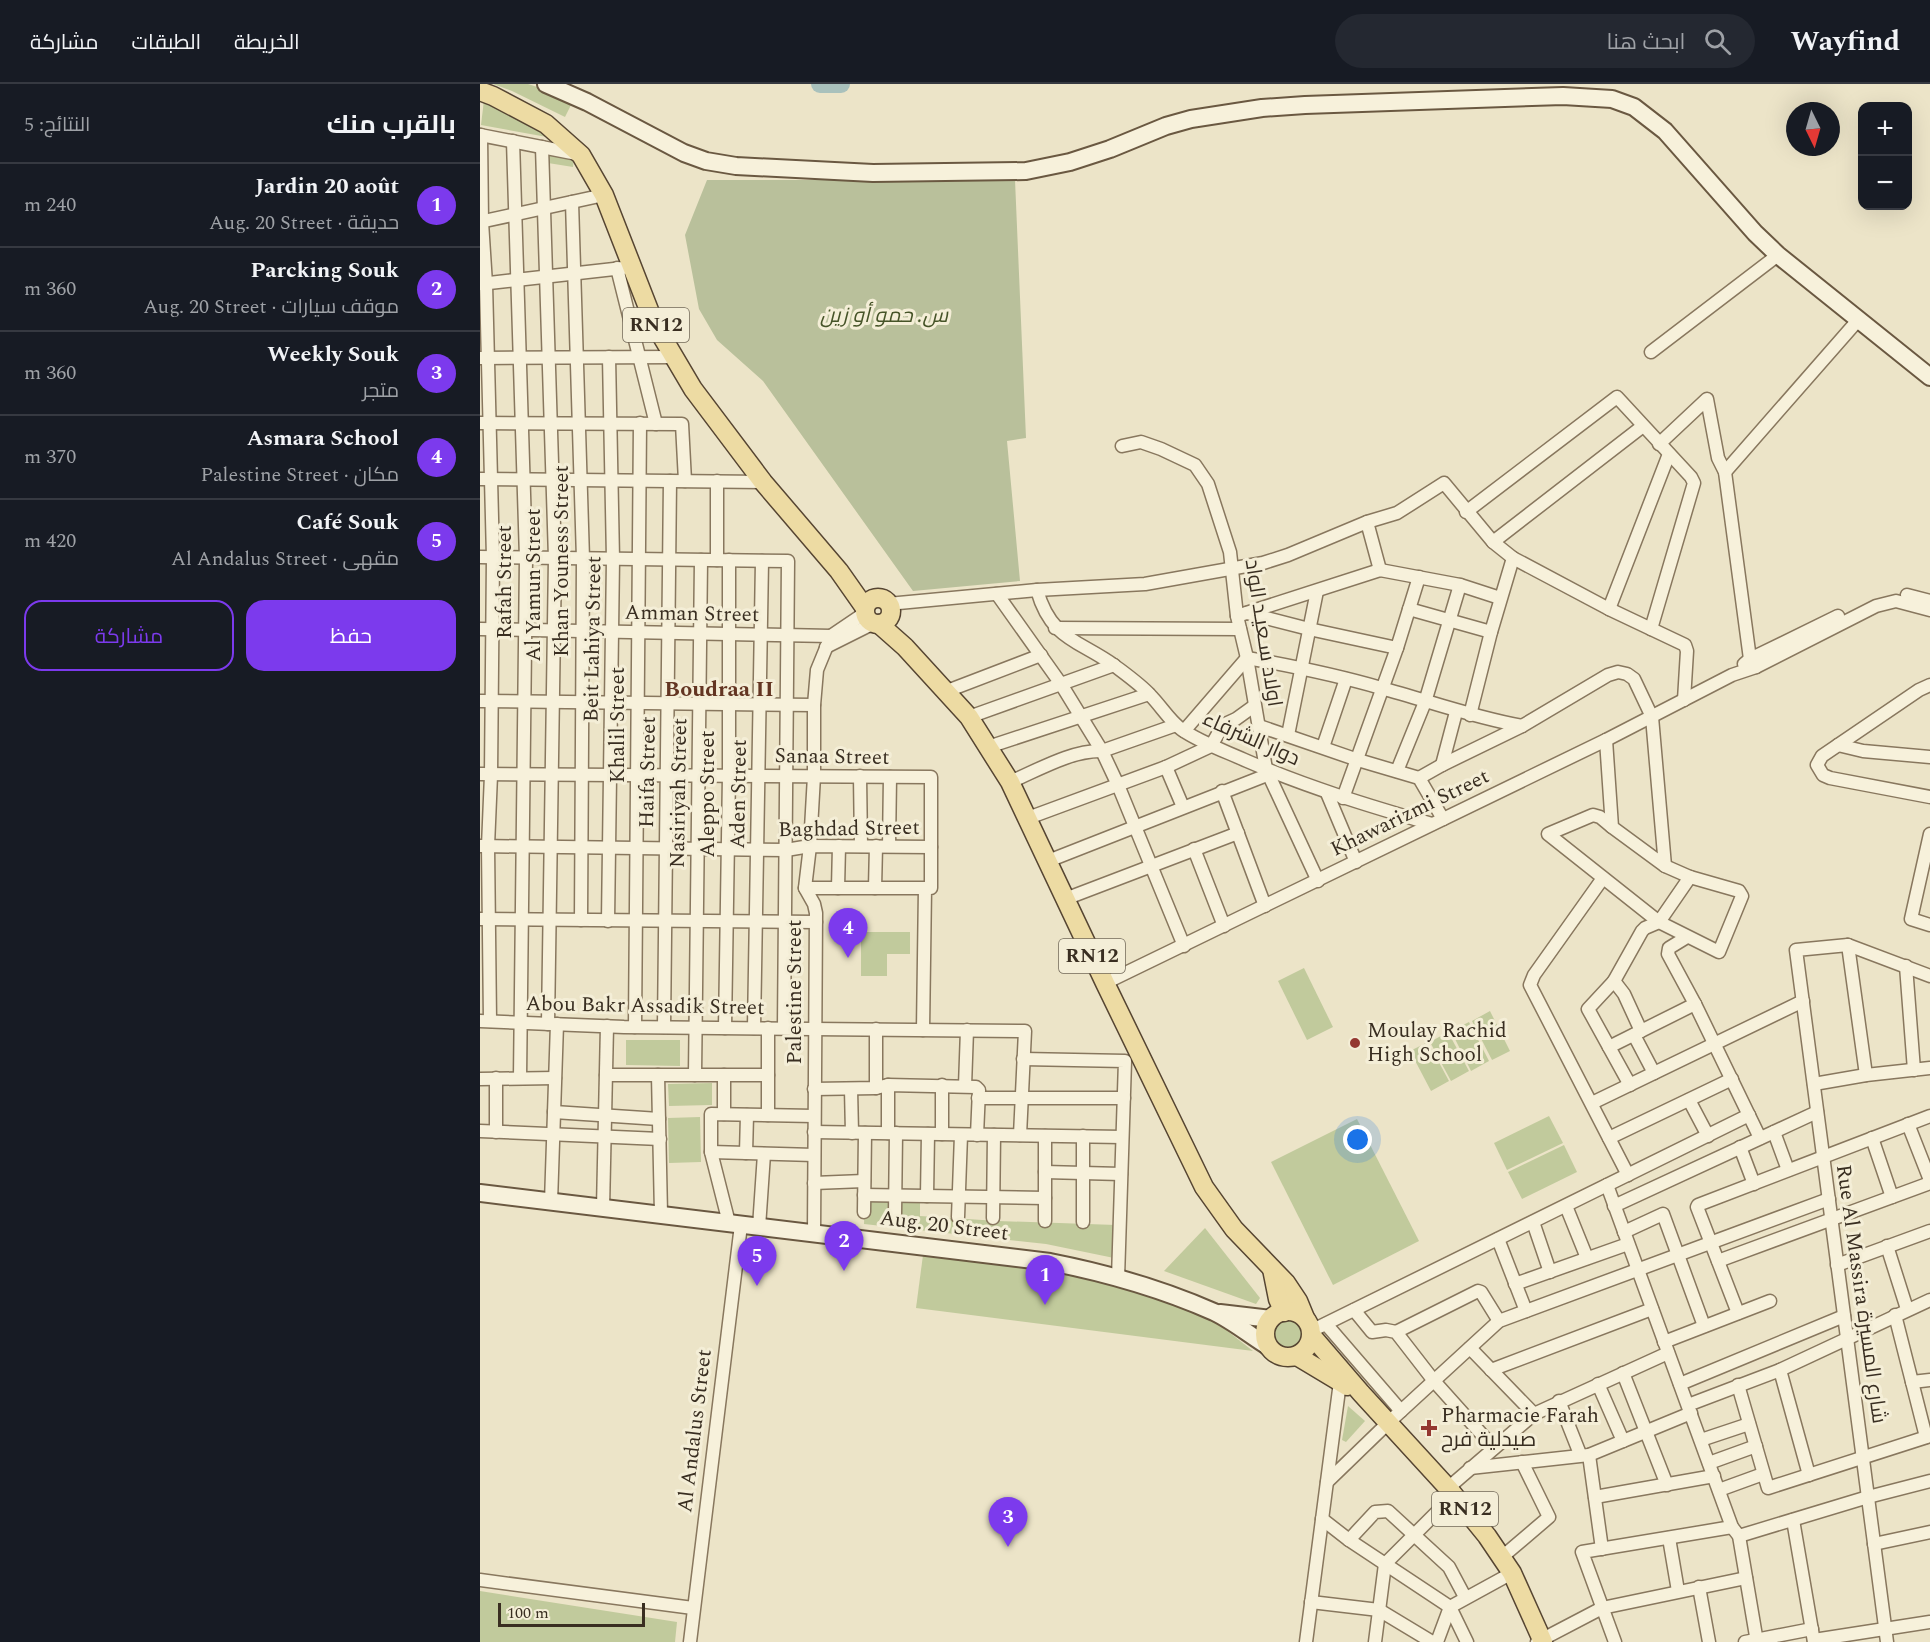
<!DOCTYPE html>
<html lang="ar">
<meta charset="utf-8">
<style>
:root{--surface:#171b24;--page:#242831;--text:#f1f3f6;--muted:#9ea1a6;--line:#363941;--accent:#7c3aed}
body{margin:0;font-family:Spectral,Cairo,serif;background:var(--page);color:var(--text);direction:rtl}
.controls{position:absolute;right:18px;top:18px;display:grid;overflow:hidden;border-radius:12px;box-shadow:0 6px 24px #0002}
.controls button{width:54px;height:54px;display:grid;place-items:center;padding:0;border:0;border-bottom:2px solid var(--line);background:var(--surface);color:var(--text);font:30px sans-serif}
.compass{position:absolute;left:1306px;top:18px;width:54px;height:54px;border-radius:50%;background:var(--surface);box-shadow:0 6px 24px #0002;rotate:175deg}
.scale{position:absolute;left:18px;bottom:15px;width:147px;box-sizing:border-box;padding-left:6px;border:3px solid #392e21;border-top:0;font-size:16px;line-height:21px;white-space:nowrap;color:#392e21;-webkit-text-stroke:4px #f4eed7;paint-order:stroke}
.you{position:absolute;left:878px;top:1056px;width:21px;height:21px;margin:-15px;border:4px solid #fff;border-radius:50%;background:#1a73e8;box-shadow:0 0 0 9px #1a73e833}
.badge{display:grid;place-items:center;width:39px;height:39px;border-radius:50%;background:var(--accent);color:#fff;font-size:20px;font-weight:700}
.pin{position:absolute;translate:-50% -50px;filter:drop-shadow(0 2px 3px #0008)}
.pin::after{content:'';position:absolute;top:32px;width:21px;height:18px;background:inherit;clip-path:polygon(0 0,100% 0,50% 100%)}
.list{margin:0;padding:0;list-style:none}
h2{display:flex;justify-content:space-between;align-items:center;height:78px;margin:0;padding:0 24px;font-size:26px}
h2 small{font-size:20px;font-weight:400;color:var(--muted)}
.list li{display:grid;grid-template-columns:39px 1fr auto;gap:18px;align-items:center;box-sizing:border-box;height:84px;padding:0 24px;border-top:2px solid var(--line)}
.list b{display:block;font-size:22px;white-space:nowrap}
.list p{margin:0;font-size:20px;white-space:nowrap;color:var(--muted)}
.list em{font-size:20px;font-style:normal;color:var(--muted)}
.actions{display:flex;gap:12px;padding:18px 24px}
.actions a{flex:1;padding:14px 0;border:2px solid var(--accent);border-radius:18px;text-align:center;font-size:21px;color:var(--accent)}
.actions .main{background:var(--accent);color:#fff}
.icon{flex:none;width:33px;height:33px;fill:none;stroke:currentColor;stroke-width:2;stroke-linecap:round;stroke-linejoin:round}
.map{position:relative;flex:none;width:1450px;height:1558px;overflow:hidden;direction:ltr}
header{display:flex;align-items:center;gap:36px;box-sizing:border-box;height:84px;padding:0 30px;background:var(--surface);border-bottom:2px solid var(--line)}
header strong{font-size:28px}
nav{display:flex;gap:33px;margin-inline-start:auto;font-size:21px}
.search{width:420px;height:54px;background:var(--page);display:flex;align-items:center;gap:15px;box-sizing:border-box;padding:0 21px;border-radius:33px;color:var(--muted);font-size:22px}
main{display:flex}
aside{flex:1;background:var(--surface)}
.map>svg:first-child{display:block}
.green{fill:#c1ca9c}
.cemetery{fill:#b9c09b}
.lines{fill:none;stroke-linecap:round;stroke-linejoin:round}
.river{stroke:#a9c1bc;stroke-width:18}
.street-casing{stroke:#88775e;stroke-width:15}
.secondary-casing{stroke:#6a5841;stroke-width:20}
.primary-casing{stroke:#564532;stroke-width:21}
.street{stroke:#f7f1db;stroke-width:12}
.secondary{stroke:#f7f1db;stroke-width:16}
.primary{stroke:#eddba3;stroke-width:18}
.poi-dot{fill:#943831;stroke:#f4eed7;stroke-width:2}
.labels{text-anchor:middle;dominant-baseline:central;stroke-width:6;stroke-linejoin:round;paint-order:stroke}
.shield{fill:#f4eed7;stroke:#716858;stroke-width:1.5}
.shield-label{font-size:20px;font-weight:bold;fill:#392e21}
.park-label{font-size:21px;font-style:italic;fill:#465428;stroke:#f4eed7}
.street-label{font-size:21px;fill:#392e21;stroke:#f4eed7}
.poi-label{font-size:21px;fill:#392e21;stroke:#f4eed7;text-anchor:start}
.neighbourhood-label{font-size:22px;font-weight:bold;fill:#633522;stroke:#f4eed7}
</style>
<header>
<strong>Wayfind</strong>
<div class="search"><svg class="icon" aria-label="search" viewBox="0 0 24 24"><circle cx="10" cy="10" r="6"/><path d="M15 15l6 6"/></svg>ابحث هنا</div>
<nav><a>الخريطة</a><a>الطبقات</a><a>مشاركة</a></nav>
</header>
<main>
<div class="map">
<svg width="1450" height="1558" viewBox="0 0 1450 1558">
<rect width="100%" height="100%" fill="#ece4c8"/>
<g class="green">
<path d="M13,0H48L94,15L85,33L32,7Z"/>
<path d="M4,16L68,50L67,53L1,41Z"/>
<path d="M68,69L94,73L93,83L68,79Z"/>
<path d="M381,848H430V870H407V892H381Z"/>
<path d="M824,884L853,943L827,956L798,897Z"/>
<path d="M1010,927L1030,967L1012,976L992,937Z"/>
<path d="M989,938L1009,977L991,987L971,947Z"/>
<path d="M968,948L989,987L971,997L950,958Z"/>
<path d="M146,956H200V982L146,981Z"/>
<path d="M948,958L969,997L951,1007L930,967Z"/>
<path d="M232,999V1021L189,1022L188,1000Z"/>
<path d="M1069,1032L1083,1059L1027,1086L1014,1059Z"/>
<path d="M220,1033L221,1078L189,1079L188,1034Z"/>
<path d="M877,1035L939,1157L853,1201L791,1078Z"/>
<path d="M1084,1061L1097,1088L1042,1115L1028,1088Z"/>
<path d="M385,1112L440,1113V1132L518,1137L636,1141L634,1174L566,1160L384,1140Z"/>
<path d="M725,1144L780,1214L776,1220L684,1187Z"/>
<path d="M443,1171L572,1187L621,1198L683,1217L732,1235L773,1267L436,1224Z"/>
<circle cx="808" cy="1251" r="17"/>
<path d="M868,1322L885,1337L866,1358L862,1356Z"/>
<path d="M0,1507L197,1538L195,1558H0Z"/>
</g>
<path class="cemetery" d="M227,96H535L546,354L527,357L540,497L433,507L283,297L237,256L219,225L205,151Z"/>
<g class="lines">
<path class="river" d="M340,0H361"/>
<g class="street-casing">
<g id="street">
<path d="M0,51L97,70"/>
<path d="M1,51L2,138L6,200L13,473L11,691L8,762L10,937"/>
<path d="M33,57L46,474L40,994"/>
<path d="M62,63L75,474L68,940"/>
<path d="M92,118L103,475L101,836"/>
<path d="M0,138L124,111"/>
<path d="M137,184L176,340"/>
<path d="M0,200L143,184"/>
<path d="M1171,268L1298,171"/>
<path d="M1,274L195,273"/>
<path d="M0,339L202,340L205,397"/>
<path d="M1179,360L1227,315L1238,374L1245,388L1270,575L1276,583"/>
<path d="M642,362L661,358L681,365L715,381L728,400L750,468L757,532L767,574L786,685L838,797"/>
<path d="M1245,388L1379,235"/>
<path d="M0,395L283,398"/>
<path d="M237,397V476"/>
<path d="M986,428L1137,313L1211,393L1214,399L1171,545"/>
<path d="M887,438L900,486"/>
<path d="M1013,458L1163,342"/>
<path d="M0,473L308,477L304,944"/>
<path d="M557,506C571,556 599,556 635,582C647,591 661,601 670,611C681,622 689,636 701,645C721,659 745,667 767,677C827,703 889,722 952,740"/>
<path d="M517,510L581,600L622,667L638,701L704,862"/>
<path d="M1427,511L1450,517"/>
<path d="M408,520L557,506L665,500L783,479L808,471L887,438L917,429L964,399L1013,458L1033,474L1129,525L1205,561L1207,567L1204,616"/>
<path d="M929,525L1011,548"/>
<path d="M1129,525L1189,370"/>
<path d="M767,529L829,545L917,564"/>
<path d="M757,532L900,486L980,501L1020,514"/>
<path d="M575,544L760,545"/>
<path d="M0,545L351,552"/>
<path d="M346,563L394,539"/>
<path d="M1264,580L1270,575L1358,532"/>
<path d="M1450,601L1439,606L1342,672L1337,681L1343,691L1350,694L1450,713"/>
<path d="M467,607L561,571"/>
<path d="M0,617L334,621"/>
<path d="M990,631L1011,548L1033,474"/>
<path d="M489,633L634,581"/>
<path d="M779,642L878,676L939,694L963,735"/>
<path d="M704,647L767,574C812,582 856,591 901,604C949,617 992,633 1042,642"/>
<path d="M808,651L837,507"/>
<path d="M1358,661L1383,667L1450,673"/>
<path d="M508,663L669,610"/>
<path d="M843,663L866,595"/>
<path d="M962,681L976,628"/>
<path d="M686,683L703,723"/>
<path d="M917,687L945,618L980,501"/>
<path d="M0,690L451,693V804H445L443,946"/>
<path d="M380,692L381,762"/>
<path d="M939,694L962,681L1042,642L1128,591L1138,588L1147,590L1154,595L1172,633L1185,782L1132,743L1126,656"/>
<path d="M530,698C558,686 592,666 622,667L696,641"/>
<path d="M742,707L785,822"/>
<path d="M847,709L876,778"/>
<path d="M863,714L917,564L939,493"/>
<path d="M548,734L686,683L731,662L743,641L756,635L774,622"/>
<path d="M1132,743L1120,733L1113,731L1068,750L1179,838L1210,793L1185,782"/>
<path d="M1450,750L1431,835L1450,841"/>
<path d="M1,762L306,766L330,762L451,763"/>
<path d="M409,762L410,693"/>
<path d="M714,765L744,842"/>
<path d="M568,777L787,691"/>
<path d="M1123,794L1054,891L1050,901L1148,1091"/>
<path d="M325,804H445"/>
<path d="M358,804L359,762"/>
<path d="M395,804L396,762"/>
<path d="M585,815L758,749"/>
<path d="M0,835L336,838"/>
<path d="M128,837L133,475L129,273"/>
<path d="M1207,853L1189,864L1188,870L1215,920L1280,1054"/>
<path d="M1368,861L1386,991"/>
<path d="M1426,882L1434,986"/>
<path d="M1134,897L1108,925L1150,1001"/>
<path d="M625,899L1126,656L1252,591L1276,583L1396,522L1416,517L1450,526"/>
<path d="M0,937L144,943L545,947L540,1051"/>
<path d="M155,943L160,339"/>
<path d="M184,943L190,397"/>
<path d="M245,944L249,691V476"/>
<path d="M274,944L282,477"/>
<path d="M396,945V1004"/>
<path d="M1161,947L1144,910L1134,897L1162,847L1165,844L1179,838L1239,868L1262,812L1259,807L1210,793"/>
<path d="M1154,951L1174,989"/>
<path d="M1129,963L1215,920"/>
<path d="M543,975L645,977L638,1194"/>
<path d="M126,991H288"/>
<path d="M178,991L181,1130"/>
<path d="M215,991L221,476"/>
<path d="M0,995L75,994"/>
<path d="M1334,1000L1386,991L1450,984"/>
<path d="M408,1001V1049"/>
<path d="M485,1002L487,946"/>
<path d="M334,1005L396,1004L408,1001L496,1003L499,1006L497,1051"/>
<path d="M371,1005L372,1049"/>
<path d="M498,1014H644"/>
<path d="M1209,1016L1228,1052"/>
<path d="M1112,1019L1323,917"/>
<path d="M74,1028L179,1035"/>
<path d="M244,1030V991"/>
<path d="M288,1031V944"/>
<path d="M1428,1040L1450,1096"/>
<path d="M0,1047L180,1055"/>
<path d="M16,1048V994"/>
<path d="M334,1048L642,1053"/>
<path d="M1294,1048L1308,1086"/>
<path d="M462,1050V1001"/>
<path d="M565,1052V1137"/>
<path d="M1129,1054L1252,995"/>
<path d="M1392,1054L1412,1113"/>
<path d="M1260,1063L1274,1100"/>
<path d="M231,1068L334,1071"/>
<path d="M266,1069L267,1031"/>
<path d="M565,1088L641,1090"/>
<path d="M334,1099L384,1097"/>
<path d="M1127,1101L1252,1443L1259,1452L1277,1558"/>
<path d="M384,1111L565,1114"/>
<path d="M447,1112L448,1050"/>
<path d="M71,1118L77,940"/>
<path d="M1086,1122L1107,1174"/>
<path d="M1134,1122L1337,1028"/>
<path d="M123,1124L127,942"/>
<path d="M384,1128L385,1049"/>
<path d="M415,1130L416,1049"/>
<path d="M478,1133L481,1051"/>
<path d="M513,1134L514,1051"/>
<path d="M603,1138V1052"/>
<path d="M1053,1138L1070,1188"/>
<path d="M249,1139L231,1068V1030L334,1032"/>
<path d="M279,1143L284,1070"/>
<path d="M1144,1148L1183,1130L1224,1242"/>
<path d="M334,1149L336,829L334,820L325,804L330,762L334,692V621L337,586L351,552L385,529"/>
<path d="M1018,1155L1046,1227"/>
<path d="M1407,1162L1427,1225"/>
<path d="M1238,1177L1450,1099"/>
<path d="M1357,1181L1450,1147"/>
<path d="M1035,1200L1148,1160"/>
<path d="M874,1226L892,1248L906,1246L916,1248L954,1297L1014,1364"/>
<path d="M1258,1229L1217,1123L1218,1121L1450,1032"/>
<path d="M1415,1231L1446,1353"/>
<path d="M846,1240L921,1327"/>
<path d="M831,1247L1269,1031"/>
<path d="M916,1248L998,1207L1001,1208L1019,1237"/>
<path d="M1184,1258L1290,1217"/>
<path d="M990,1264L1054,1330"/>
<path d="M1011,1286L1172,1225"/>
<path d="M1300,1286L1329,1391"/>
<path d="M1143,1289L1187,1401"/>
<path d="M1432,1298L1450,1296"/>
<path d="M1118,1300L1143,1357"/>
<path d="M1200,1300L1364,1232"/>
<path d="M1258,1301L1288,1404L1450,1352"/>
<path d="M1079,1317L1100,1370"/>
<path d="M1208,1321L1300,1286L1450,1216"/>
<path d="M1221,1356L1269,1340"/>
<path d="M1109,1371L1122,1465"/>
<path d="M1229,1379L1276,1362"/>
<path d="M990,1384L1109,1371L1211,1329"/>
<path d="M847,1398L909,1338L1019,1237L1349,1115"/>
<path d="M968,1404L1054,1330L1188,1269"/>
<path d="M1239,1406L1283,1390"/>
<path d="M1115,1413L1234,1392"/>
<path d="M842,1435L869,1456L970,1523L987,1558"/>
<path d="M1313,1436L1334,1558"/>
<path d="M1259,1452L1388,1413L1450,1397"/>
<path d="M1189,1454L1198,1507"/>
<path d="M869,1456L895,1428L908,1427L969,1483L985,1513"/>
<path d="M1394,1460L1450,1448"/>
<path d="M1022,1473L1069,1433L1042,1378"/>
<path d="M0,1496L213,1524"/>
<path d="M1219,1503L1229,1558"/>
<path d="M831,1518L899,1526L952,1558"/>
<path d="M1334,1556L1450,1538"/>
<path d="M210,1558L261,1141"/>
<path d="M826,1558L860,1298"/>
<path d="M895,1558L905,1480L974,1411"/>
<path d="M957,1558L970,1523L1032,1489"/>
<path d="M1057,1558L1122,1524L1266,1494"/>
<path d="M1135,1558L1102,1468L1252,1443"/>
<path d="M1265,1558L1332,1545"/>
<path d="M1407,1558L1316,866L1368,861L1450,892"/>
</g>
</g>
<g class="secondary-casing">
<g id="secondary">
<path d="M66,0L107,18L204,69L226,77L256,82L393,89L546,87L590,78L630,65L686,42L711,35L782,24L825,21L1083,12L1132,15L1154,23L1185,47L1275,149L1298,171L1450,293"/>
<path d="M0,1109L570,1178C626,1189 682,1205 734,1228C753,1237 771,1252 789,1263"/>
<path d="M740,1229L791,1235"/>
</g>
</g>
<g class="primary-casing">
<g id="primary">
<path d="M0,7L13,12L66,40L101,71L124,111L174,239L213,305L283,398L359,487L385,524"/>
<circle cx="398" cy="527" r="13"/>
<path d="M399,540L425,563L489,633L530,698L625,899L724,1103L754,1145L806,1199L818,1217L825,1234"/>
<path d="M792,1185L798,1215L804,1228"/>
<circle cx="808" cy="1250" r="23"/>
<path d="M832,1252L881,1309L968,1404L1007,1452L1032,1489L1063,1558"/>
<path d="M817,1272L867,1302"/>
</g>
</g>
<use href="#street" class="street"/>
<use href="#secondary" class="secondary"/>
<use href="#primary" class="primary"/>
</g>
<g class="poi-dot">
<circle cx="875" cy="959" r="6"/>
<path d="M946 1335h6v6h6v6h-6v6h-6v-6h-6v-6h6z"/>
</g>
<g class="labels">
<g class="shield">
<rect x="143" y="224" width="66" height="34" rx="4.5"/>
<rect x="579" y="855" width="66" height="34" rx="4.5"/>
<rect x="952" y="1408" width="66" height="34" rx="4.5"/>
</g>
<g class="shield-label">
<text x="176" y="241">RN12</text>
<text x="612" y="872">RN12</text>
<text x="985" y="1425">RN12</text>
</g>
<g class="park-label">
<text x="404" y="232">س. حمو أو زين</text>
</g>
<g class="street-label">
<text transform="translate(82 477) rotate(-90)">Khan Youness Street</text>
<text transform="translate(25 498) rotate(-90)">Rafah Street</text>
<text transform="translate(54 501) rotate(-90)">Al Yamun Street</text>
<text transform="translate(212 530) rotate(1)">Amman Street</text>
<text transform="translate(783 549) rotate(81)">اولاد سـعيـد الواد</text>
<text transform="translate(113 555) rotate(-89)">Beit Lahiya Street</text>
<text transform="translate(138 641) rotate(-90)">Khalil Street</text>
<text transform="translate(771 655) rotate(24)">دوار الشرفاء</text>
<text transform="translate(352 673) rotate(1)">Sanaa Street</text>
<text transform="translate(168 688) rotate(-89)">Haifa Street</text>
<text transform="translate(199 709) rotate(-89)">Nasiriyah Street</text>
<text transform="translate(228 710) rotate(-90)">Aleppo Street</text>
<text transform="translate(259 710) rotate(-89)">Aden Street</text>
<text transform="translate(930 729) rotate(-26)">Khawarizmi Street</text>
<text transform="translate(369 745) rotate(-1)">Baghdad Street</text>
<text transform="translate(315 908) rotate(-90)">Palestine Street</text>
<text transform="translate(165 922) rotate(1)">Abou Bakr Assadik Street</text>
<text transform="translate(464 1142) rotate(7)">Aug. 20 Street</text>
<text transform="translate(1381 1210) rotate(82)">Rue Al Massira شارع المسيرة</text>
<text transform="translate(215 1347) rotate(-83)">Al Andalus Street</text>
</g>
<g class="poi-label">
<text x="887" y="947">Moulay Rachid<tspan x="887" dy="24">High School</tspan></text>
<text x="961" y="1332">Pharmacie Farah<tspan x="961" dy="24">صيدلية فرح</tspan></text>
</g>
<g class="neighbourhood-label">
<text x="239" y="605">Boudraa II</text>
</g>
</g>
</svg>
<div class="controls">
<button>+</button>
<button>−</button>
</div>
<svg class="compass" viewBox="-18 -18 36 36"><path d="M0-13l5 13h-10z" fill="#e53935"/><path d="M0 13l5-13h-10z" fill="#9ea1a6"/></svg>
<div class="scale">100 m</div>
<div class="you"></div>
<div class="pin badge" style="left:565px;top:1221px">1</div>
<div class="pin badge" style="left:364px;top:1187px">2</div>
<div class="pin badge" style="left:528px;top:1463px">3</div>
<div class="pin badge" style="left:368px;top:874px">4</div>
<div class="pin badge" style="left:277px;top:1202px">5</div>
</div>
<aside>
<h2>بالقرب منك<small>النتائج: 5</small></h2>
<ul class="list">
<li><span class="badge">1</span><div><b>Jardin 20 août</b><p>حديقة · Aug. 20 Street</p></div><em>240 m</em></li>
<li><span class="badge">2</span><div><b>Parcking Souk</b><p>موقف سيارات · Aug. 20 Street</p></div><em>360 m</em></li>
<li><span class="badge">3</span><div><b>Weekly Souk</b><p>متجر</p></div><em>360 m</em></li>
<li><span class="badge">4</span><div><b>Asmara School</b><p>مكان · Palestine Street</p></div><em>370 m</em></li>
<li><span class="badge">5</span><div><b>Café Souk</b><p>مقهى · Al Andalus Street</p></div><em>420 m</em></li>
</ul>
<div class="actions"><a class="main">حفظ</a><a>مشاركة</a></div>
</aside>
</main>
